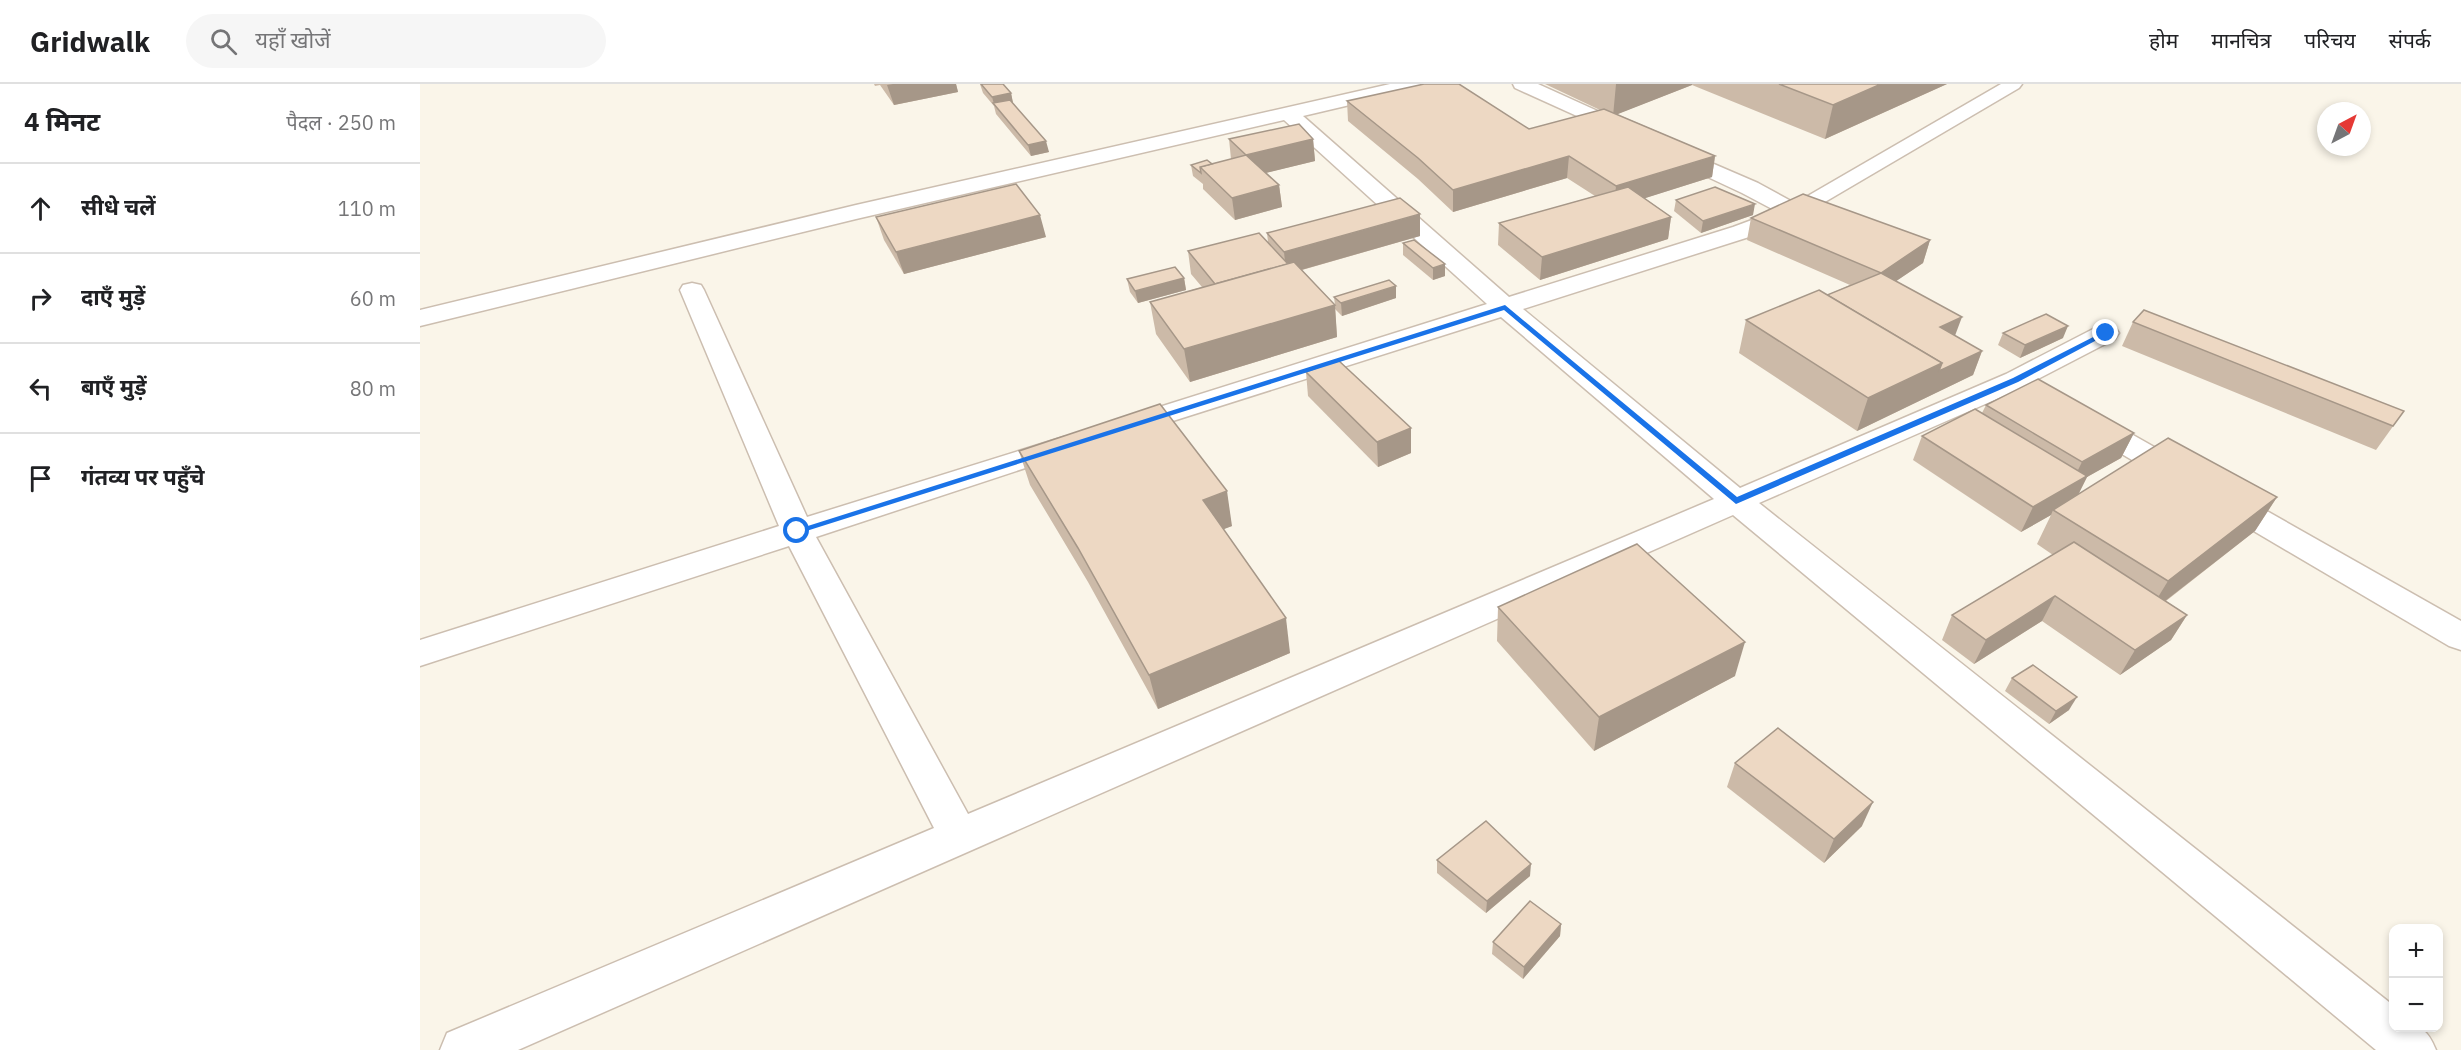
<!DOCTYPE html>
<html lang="hi">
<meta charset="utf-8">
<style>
:root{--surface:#fff;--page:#f6f6f6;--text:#202124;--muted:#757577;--line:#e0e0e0}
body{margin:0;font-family:"IBM Plex Sans","Noto Sans Devanagari",sans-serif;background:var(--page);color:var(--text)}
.controls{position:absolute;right:18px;bottom:18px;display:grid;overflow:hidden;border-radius:12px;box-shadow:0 3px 9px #0003}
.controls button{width:54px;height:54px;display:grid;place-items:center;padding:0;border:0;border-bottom:2px solid var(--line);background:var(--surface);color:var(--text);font:30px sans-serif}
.compass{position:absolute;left:1897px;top:18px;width:54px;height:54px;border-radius:50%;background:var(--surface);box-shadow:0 3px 9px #0003;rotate:41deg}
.stop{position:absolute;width:18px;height:18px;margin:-14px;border:4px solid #1a73e8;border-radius:50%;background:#fff}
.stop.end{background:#1a73e8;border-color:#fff;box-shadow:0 2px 6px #0008}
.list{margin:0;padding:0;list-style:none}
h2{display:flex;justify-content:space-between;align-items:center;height:78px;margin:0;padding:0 24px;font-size:26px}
h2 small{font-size:20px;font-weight:400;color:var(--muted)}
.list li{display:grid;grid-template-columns:39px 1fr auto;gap:18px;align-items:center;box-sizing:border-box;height:90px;padding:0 24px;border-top:2px solid var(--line)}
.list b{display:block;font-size:22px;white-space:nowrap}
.list em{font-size:20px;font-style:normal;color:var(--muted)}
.icon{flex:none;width:33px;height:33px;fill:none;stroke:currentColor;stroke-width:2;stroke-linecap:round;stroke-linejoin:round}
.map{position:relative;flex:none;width:2041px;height:966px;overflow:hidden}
header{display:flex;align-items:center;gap:36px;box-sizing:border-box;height:84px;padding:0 30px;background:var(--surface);border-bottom:2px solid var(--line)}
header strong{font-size:28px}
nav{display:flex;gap:33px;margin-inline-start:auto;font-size:21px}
.search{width:420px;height:54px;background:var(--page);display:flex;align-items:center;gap:15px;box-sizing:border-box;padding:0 21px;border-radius:33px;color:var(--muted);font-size:22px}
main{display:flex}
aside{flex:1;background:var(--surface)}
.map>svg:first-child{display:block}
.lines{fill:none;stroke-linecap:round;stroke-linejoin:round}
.service-casing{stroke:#ccbeb0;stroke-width:3}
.minor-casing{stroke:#ccbeb0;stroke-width:3}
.service{fill:#fff;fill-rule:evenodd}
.minor{fill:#fff;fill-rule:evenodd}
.wall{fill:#ccbaa8}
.shaded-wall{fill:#a69788}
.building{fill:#edd8c3;stroke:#a69788;stroke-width:1.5}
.route{fill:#1a73e8}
</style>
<header>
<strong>Gridwalk</strong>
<div class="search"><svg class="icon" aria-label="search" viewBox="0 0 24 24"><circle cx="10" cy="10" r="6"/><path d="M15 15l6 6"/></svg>यहाँ खोजें</div>
<nav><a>होम</a><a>मानचित्र</a><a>परिचय</a><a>संपर्क</a></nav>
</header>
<main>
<aside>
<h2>4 मिनट<small>पैदल · 250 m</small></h2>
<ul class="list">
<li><svg class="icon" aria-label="ahead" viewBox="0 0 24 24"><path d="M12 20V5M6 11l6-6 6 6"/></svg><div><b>सीधे चलें</b></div><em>110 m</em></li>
<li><svg class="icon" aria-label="right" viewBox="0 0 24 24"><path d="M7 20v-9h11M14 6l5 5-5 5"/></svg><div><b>दाएँ मुड़ें</b></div><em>60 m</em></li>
<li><svg class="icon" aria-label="left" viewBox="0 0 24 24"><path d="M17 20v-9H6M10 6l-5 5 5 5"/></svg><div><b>बाएँ मुड़ें</b></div><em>80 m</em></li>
<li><svg class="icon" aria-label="arrive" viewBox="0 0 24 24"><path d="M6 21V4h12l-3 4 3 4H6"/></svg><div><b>गंतव्य पर पहुँचे</b></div></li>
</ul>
</aside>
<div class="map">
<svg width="2041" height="966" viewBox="0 0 2041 966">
<rect width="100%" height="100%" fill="#faf5e9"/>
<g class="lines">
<g class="service-casing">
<path id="service" d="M1581,0H1602L1599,4L1381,132L1374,134L1367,132L1364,128L1367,124Z"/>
</g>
<g class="minor-casing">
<g id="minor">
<path d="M970,0H1004L1002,4L883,32L1089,213L1313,143L1356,127L1322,109L1245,73L1242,69L1245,65L1252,63L1259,65L1338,99L1382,123L1385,128L1382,133L1329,153L1103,225L1320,404L1586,290L1677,243L1686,241L1695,243L1699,249L1695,255L1616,296L1773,385L1777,392L1773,399L1762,402L1751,399L1595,307L1339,419L1974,922V944C2000,944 2005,940 2016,966H1956L1313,431L98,966H20L27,949L514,744L369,462L0,582V556L359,442L260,206L263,201L272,199L281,201L284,206L387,433L634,356L644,353L654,356L659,362L654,368L396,453L548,730L1294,415L1081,233L715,349L705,352L695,349L691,343L695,337L1067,220L864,36L436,135L0,242V226L436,121Z"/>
<path d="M1093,0H1118L1215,44L1218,48L1215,52H1201L1095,4Z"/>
<path d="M1804,406L1815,409L2041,537V566L2029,562L1793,423L1788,416L1793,409Z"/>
</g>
</g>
<use href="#service" class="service"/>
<use href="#minor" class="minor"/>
</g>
<g class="wall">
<path d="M454,0H536L538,8L474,21L460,1L455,2Z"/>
<path d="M560,0H583L591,9L593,19L629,68L611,72L576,30L574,22L563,9Z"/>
<path d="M1125,0H1527L1405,55L1272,1L1197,30L1295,72L1292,93L1225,114L1251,133L1248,155L1120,196L1078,161L1079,139L1175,112L1147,94L1033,128L998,95L928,37L927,17L1109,45L1180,26Z"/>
<path d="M809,55H893L895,77L845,89L859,101L862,123L815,136L783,105V100L773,92L771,81L791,80L811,75Z"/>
<path d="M1256,116L1333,131L1281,149L1254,127Z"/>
<path d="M456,133L626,153L484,190L464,156Z"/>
<path d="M1331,134L1510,156L1503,179L1476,197L1535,252L1562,267L1553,291L1437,347L1319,269L1326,236L1407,211L1430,201L1327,156Z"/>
<path d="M847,149L1000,152L882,186L915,221L914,213L976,214L922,232L915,225L917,253L770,298L736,250L730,218L782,203L771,190L768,167L848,158Z"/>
<path d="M983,159L1025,192L1013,196L983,171Z"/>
<path d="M764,194L766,206L718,219L710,208L707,195Z"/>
<path d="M1713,238L1984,327L1956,366L1702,262Z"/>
<path d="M1583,249L1643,254L1600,274L1578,261Z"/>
<path d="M886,288L991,344V369L958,383L888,312Z"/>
<path d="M1566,321L1714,349L1701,374L1667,393L1658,411L1857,413L1835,447L1746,517L1767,531L1751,556L1700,591L1622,537L1554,580L1522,556L1532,531L1633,471L1617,460L1631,431L1601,448L1493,376L1502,352L1562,329Z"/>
<path d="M599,367L812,442L803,445L870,569L738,625L668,498L610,401Z"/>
<path d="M1078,523L1315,592L1174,667L1077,557Z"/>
<path d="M1592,594L1649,626L1629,640L1585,607Z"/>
<path d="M1315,679L1442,742L1404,779L1307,703Z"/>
<path d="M1017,776L1110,792L1066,829L1017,789Z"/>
<path d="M1141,840L1140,852L1103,895L1072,870L1073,858Z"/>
</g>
<g class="shaded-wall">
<path d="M473,0H536L538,8L474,21L467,1Z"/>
<path d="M1196,0H1272V1L1193,32Z"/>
<path d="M1461,0H1527L1405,55L1413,21Z"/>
<path d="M591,9L593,19L574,20L572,13Z"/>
<path d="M893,55L895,77L829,93L826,71Z"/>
<path d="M626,57L629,68L611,72L608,61Z"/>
<path d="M1149,72L1147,94L1033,128V106Z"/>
<path d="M1295,72L1292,93L1194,124L1196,102Z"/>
<path d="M859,101L862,123L815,136L812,114Z"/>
<path d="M1335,120L1333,131L1281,149L1283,137Z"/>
<path d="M1000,130V152L874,188H866L864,168Z"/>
<path d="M620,131L626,153L484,190L476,168Z"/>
<path d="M1251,133L1248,155L1120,196L1122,173Z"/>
<path d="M1510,156L1503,179L1454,212L1461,189Z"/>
<path d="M1025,180V192L1013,196V184Z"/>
<path d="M764,194L766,206L718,219L715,207Z"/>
<path d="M976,202V214L922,232L921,219Z"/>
<path d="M915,221L917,253L770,298L764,265Z"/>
<path d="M1542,233L1533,257L1520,243Z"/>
<path d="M1648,242L1643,254L1600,274L1605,261Z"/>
<path d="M1562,267L1553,291L1437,347L1448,314L1522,279Z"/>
<path d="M991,344V369L958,383L957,358Z"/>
<path d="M1714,349L1701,374L1667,393L1655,417L1633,426L1631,431L1601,448L1613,423L1650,402L1662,378Z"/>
<path d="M807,407L812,442L789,451L783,416Z"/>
<path d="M1857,413L1835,447L1727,531L1748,497Z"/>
<path d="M1635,512L1622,537L1554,580L1566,556Z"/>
<path d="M1767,531L1751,556L1700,591L1715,566Z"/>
<path d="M866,534L870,569L738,625L729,591Z"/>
<path d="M1325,558L1315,592L1174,667L1179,633Z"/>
<path d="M1657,613L1649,626L1629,640L1636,627Z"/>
<path d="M1453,718L1442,742L1404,779L1414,755Z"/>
<path d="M1111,780L1110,792L1066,829L1067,817Z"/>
<path d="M1141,840L1140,852L1103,895L1104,883Z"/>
</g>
<g class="building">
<path d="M561,0H583L591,9L572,13Z"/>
<path d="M1004,0H1039L1109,45L1184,25L1295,72L1196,102L1149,72L1033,106L998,74L927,17Z"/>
<path d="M1359,0H1461L1413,21Z"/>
<path d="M590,16L626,57L608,61L573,19Z"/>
<path d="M879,40L893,55L826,71L809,55Z"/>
<path d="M826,71L859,101L812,114L780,83Z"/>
<path d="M787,76L792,80L780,83L781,89L771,81Z"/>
<path d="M596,100L620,131L476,168L456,133Z"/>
<path d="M1208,103L1251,133L1122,173L1079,139Z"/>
<path d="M1295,103L1335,120L1283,137L1256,116Z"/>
<path d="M1383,110L1510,156L1461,189L1331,134Z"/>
<path d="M980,114L1000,130L864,168L847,149Z"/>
<path d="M839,149L868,180L795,200L768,167Z"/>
<path d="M994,156L1025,180L1013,184L983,159Z"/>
<path d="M874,178L915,221L764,265L730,218Z"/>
<path d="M755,183L764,194L715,207L707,195Z"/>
<path d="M1461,189L1542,233L1520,243L1562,267L1519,287L1522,279L1407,211Z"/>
<path d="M969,196L976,202L921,219L914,213Z"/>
<path d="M1399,206L1522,279L1448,314L1326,236Z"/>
<path d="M1724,226L1984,327L1973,342L1713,238Z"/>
<path d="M1626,230L1648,242L1605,261L1583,249Z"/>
<path d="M918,276L991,344L957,358L886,288Z"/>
<path d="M1618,295L1714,349L1662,378L1566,321Z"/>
<path d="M740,320L807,407L783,416L866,534L729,591L658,464L599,367Z"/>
<path d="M1555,325L1667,392L1613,423L1502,352Z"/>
<path d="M1748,354L1857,413L1748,497L1633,426Z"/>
<path d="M1654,458L1767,531L1715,566L1635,512L1566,556L1532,531Z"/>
<path d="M1217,460L1325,558L1179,633L1078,523Z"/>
<path d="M1613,581L1657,613L1636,627L1592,594Z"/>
<path d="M1358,644L1453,718L1414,755L1315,679Z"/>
<path d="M1066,737L1111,780L1067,817L1017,776Z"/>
<path d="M1110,817L1141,840L1104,883L1073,858Z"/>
</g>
<path class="route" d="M1085,221L1317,413L1593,294L1683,248L1690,249L1598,298L1316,420L1084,226L380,449L372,447Z"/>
</svg>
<div class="controls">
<button>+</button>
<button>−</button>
</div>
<svg class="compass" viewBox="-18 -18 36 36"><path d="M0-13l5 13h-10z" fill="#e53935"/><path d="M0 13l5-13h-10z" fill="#757577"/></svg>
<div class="stop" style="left:377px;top:447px"></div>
<div class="stop end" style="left:1686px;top:249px"></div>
</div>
</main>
